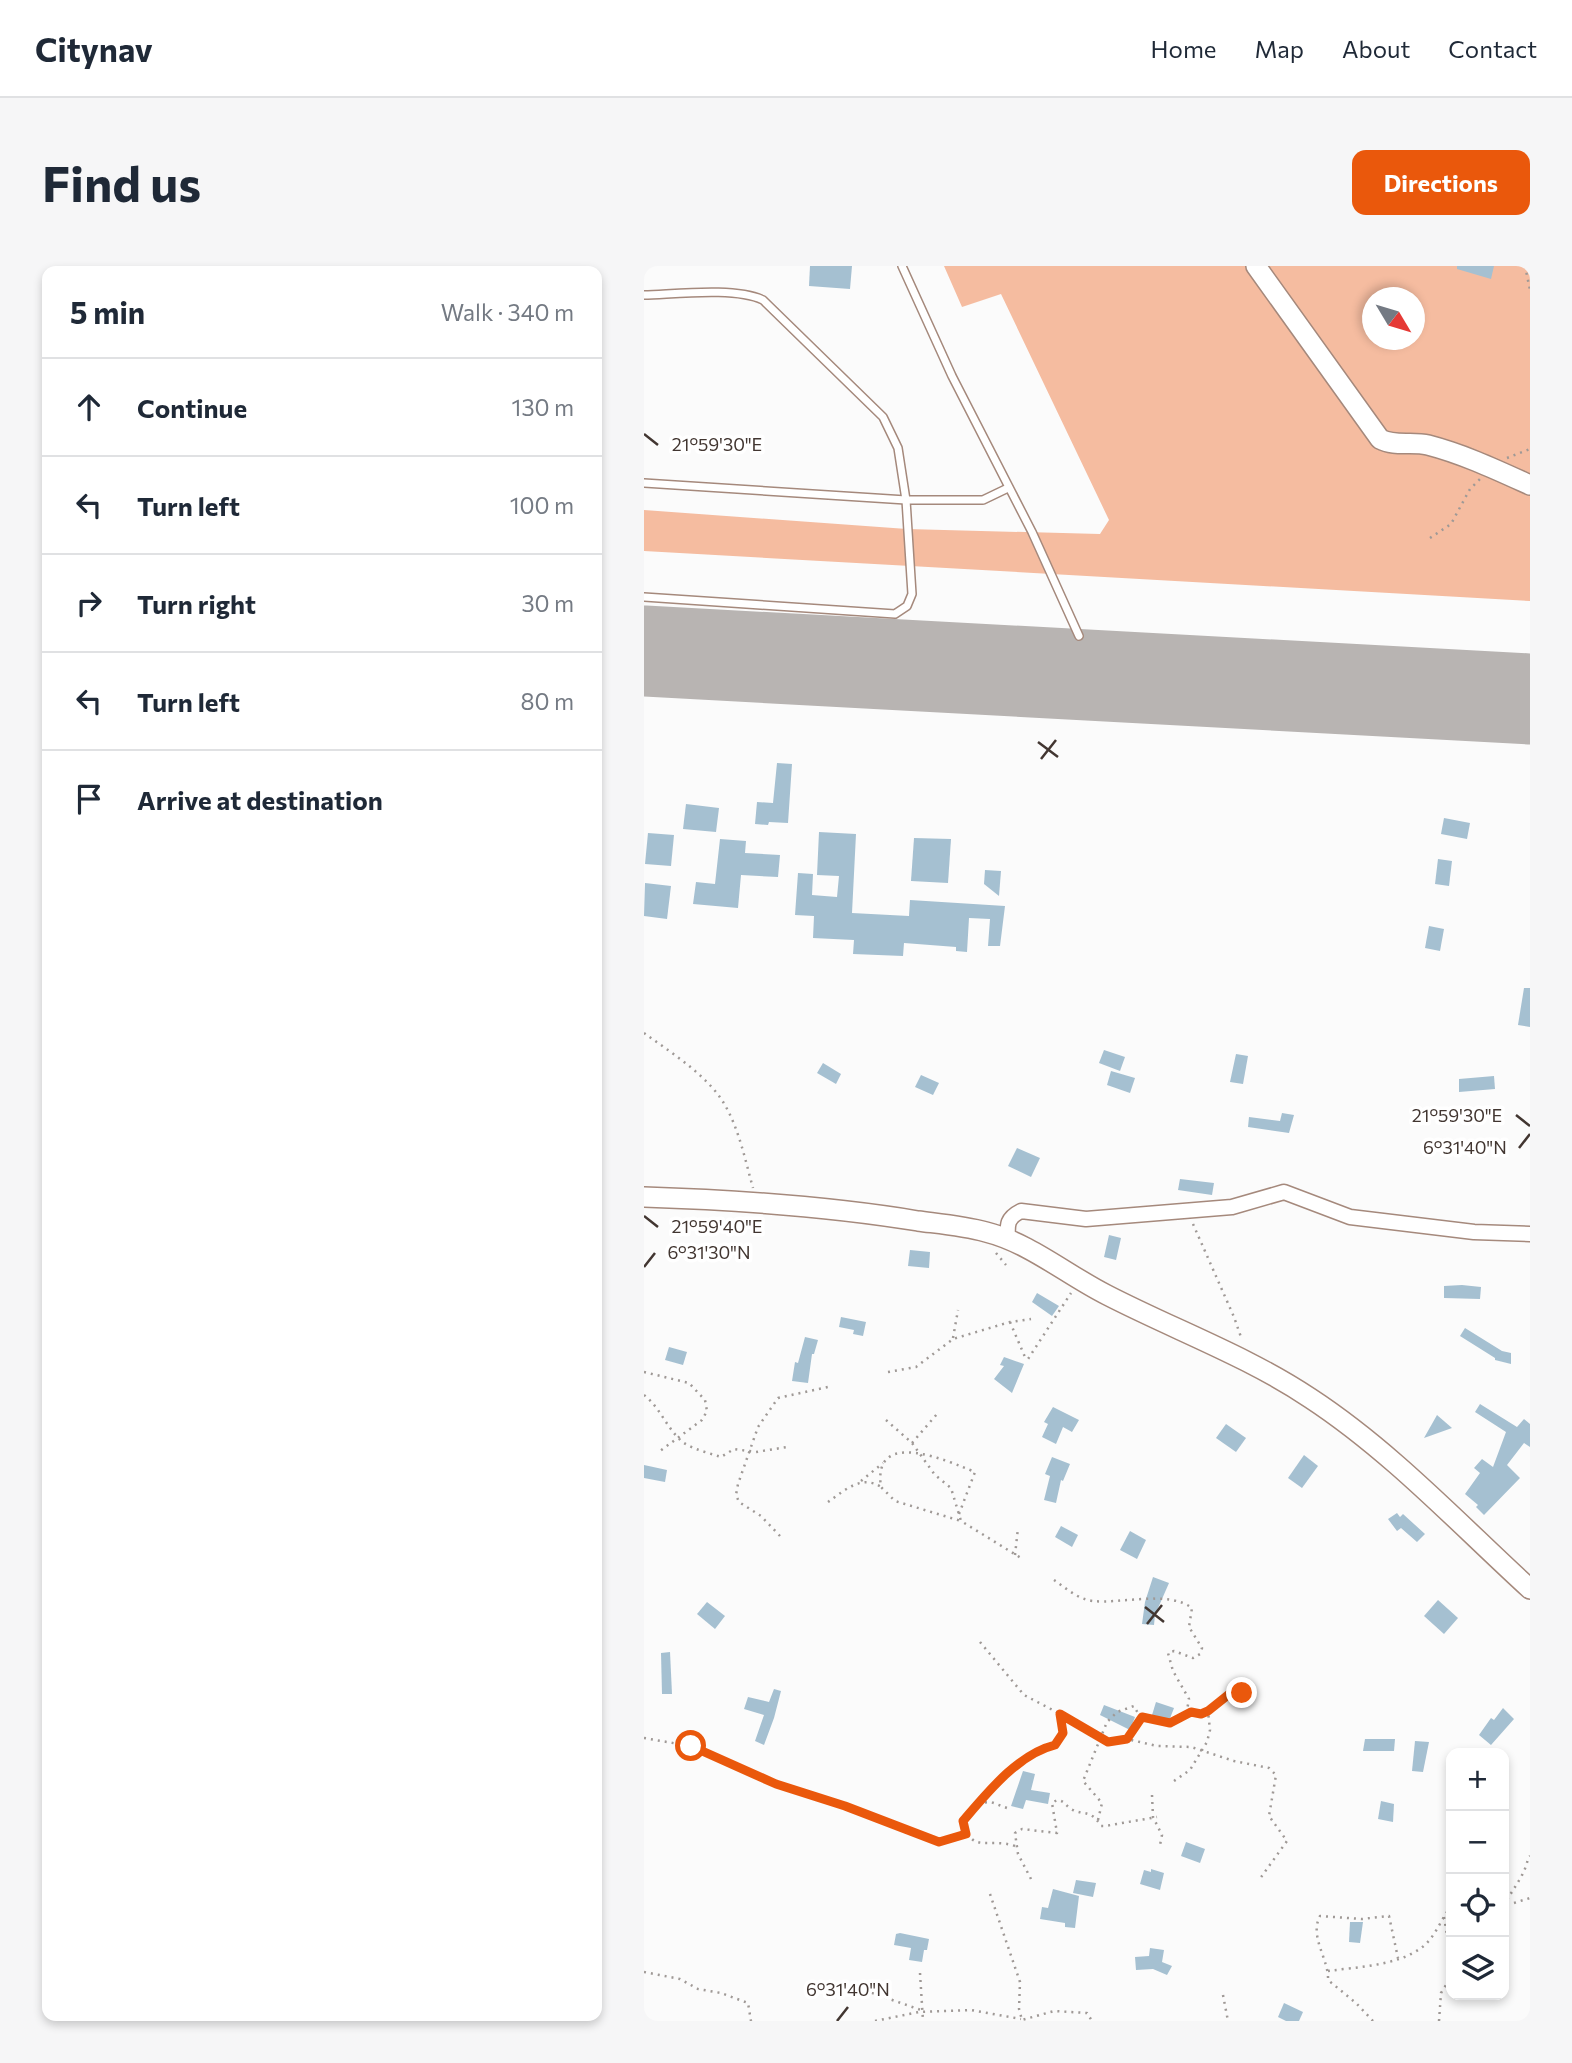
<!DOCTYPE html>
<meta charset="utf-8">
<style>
:root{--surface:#fff;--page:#f6f6f7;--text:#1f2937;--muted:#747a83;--line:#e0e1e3;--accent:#ea580c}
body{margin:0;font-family:Commissioner,sans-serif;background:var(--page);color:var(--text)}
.controls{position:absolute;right:21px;bottom:21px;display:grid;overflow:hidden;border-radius:14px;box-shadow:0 4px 10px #0003}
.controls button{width:63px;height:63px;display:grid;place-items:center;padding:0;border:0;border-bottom:2px solid var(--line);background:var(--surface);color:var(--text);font:35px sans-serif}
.compass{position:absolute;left:718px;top:21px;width:63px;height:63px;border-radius:50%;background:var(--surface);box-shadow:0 4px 10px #0003;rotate:128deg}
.stop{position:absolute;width:21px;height:21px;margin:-16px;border:5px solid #ea580c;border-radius:50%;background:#fff}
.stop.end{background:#ea580c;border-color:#fff;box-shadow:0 2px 7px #0008}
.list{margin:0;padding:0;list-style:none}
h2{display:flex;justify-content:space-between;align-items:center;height:91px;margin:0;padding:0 28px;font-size:30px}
h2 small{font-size:23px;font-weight:400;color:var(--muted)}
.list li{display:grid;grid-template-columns:46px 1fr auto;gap:21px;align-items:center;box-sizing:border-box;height:98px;padding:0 28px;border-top:2px solid var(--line)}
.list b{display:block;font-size:26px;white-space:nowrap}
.list em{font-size:23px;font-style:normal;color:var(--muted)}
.icon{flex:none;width:38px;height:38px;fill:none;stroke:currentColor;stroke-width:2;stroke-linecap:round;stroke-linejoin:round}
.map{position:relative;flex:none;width:886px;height:1755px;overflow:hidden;border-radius:14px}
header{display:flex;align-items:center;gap:42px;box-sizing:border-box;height:98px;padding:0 35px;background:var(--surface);border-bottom:2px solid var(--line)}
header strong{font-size:33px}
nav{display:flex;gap:38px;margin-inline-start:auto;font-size:24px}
.intro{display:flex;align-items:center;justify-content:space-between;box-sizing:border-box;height:168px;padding:0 42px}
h1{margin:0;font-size:49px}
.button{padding:18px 32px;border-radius:14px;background:var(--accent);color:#fff;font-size:24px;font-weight:700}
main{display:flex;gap:42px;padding:0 42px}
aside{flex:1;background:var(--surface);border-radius:14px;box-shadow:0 4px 10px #0003}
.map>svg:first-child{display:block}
.green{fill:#f5bca0;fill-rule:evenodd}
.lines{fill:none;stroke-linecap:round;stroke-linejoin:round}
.runway{stroke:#b8b4b2;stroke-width:91}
.building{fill:#a5c0d1}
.lane-casing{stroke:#a5897c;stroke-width:10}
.street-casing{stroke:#a5897c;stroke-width:17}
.secondary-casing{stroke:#a5897c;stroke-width:22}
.path{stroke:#9f9996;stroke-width:2.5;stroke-dasharray:2 5;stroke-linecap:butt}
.lane{stroke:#fff;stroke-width:7}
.street{stroke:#fff;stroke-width:14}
.secondary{stroke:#fff;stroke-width:19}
.route{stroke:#ea580c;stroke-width:9}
.ticks{fill:none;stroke:#423631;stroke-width:2.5}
.ticks-label{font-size:18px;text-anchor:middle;fill:#423631;stroke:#fff;stroke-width:7;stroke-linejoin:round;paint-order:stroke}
</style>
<header>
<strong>Citynav</strong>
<nav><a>Home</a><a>Map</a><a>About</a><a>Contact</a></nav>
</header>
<div class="intro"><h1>Find us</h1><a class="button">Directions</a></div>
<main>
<aside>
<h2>5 min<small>Walk · 340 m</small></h2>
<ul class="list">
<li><svg class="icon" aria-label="ahead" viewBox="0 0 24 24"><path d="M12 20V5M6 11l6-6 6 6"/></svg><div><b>Continue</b></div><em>130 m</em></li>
<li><svg class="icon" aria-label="left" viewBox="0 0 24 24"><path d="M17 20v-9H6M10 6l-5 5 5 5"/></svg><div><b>Turn left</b></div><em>100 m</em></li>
<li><svg class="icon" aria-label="right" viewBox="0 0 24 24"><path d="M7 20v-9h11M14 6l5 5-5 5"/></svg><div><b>Turn right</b></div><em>30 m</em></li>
<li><svg class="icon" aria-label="left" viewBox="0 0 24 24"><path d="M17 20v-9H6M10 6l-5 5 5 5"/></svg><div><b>Turn left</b></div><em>80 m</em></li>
<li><svg class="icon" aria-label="arrive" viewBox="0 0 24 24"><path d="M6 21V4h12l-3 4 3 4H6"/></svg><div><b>Arrive at destination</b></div></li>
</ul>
</aside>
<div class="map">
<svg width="886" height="1755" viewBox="0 0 886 1755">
<rect width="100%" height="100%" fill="#fbfbfb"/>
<path class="green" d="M300,0H886V335L0,285V244L263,263L456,268L465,254L357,28L318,41ZM729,32H771V74H729Z"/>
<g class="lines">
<path class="runway" d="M0,385L886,433"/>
</g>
<g class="building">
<path d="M166,0H208L206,23L165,20Z"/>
<path d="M813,0H850L847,13L813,3Z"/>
<path d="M133,497L148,498L144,557L125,556L124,559L111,558L113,536L129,537Z"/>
<path d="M42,538L75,542L72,566L39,563Z"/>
<path d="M800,552L826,557L823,573L797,568Z"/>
<path d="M175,566L212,568L208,647L265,650L266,634L361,640L356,680H344L346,653L325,652L323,686L312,685V681L260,677L259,690L209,688L210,674L169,672L170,650L151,649L154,607L169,608L168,629L193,631L195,610L173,609Z"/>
<path d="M4,567L30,569L27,600L1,598Z"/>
<path d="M270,572L307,573L304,617L267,615Z"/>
<path d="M76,573L102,575L101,587L136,589L134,611L97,609L94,642L49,638L52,616L71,618Z"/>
<path d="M794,593L808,595L805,620L791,618Z"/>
<path d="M341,604L357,605L355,630L340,618Z"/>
<path d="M1,617L27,620L23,653L0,650Z"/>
<path d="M785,660L800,663L796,685L781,682Z"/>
<path d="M880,722H886V761L874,759Z"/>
<path d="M460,784L481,791L476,805L455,797Z"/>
<path d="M592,788L604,790L599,818L586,816Z"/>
<path d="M179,797L197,808L192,818L173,807Z"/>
<path d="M467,805L491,812L486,827L463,819Z"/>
<path d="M277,809L295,817L289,829L271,821Z"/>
<path d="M850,810L851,823L815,826V813Z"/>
<path d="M638,847L650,849L645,867L604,861L605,851L636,855Z"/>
<path d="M373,882L396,892L387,911L364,900Z"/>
<path d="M536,913L570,917L568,929L534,924Z"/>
<path d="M465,969L477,972L472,994L460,991Z"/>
<path d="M266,984L286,986L285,1002L264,1000Z"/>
<path d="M818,1019L837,1021L836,1033L800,1032V1020Z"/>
<path d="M393,1027L415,1040L408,1050L388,1036Z"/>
<path d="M197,1051L222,1056L219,1070L209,1068L210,1064L195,1061Z"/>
<path d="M821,1062L858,1085L867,1087V1098L851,1094V1092L816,1070Z"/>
<path d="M161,1071L174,1074L170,1088H168L164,1117L148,1115L151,1096L154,1097Z"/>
<path d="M25,1081L43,1086L39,1099L21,1094Z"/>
<path d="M360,1091L380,1098L368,1127L350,1113L360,1100L356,1099Z"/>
<path d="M836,1138L873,1161L880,1153L886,1158V1181L880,1177L863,1199L876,1212L840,1249L832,1241L834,1239L821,1228L836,1207L830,1202L838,1193L849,1201L862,1166L831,1146Z"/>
<path d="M409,1141L435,1154L428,1166L419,1161L412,1178L398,1171L404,1158L400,1156Z"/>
<path d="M793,1149L808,1162L780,1172Z"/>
<path d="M582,1158L602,1172L592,1186L572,1172Z"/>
<path d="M660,1189L674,1200L658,1222L644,1212Z"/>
<path d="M408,1191L426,1198L419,1215L417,1214L412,1237L400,1234L406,1210L401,1208Z"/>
<path d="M0,1199L23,1204L21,1216L0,1212Z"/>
<path d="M753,1247L756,1251L759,1248L781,1268L773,1276L757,1262L753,1265L744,1253Z"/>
<path d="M417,1260L434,1269L428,1281L411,1271Z"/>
<path d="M486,1265L502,1274L493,1293L476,1284Z"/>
<path d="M509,1311L525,1317L511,1349L510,1359L498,1358L501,1336Z"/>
<path d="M794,1334L814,1352L800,1368L780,1350Z"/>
<path d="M63,1336L81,1350L71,1363L53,1348Z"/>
<path d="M26,1386L28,1428H18L17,1387Z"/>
<path d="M130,1423L137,1425L130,1452L120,1479L111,1475L120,1449L100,1443L104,1431L125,1436Z"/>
<path d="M512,1436L530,1442L525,1455L508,1449Z"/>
<path d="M460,1439L491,1451L486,1464L456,1449Z"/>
<path d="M859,1442L870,1453L847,1479L835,1469L847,1452L850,1454Z"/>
<path d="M721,1473H751L750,1485H719Z"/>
<path d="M771,1475L785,1476L779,1506L768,1505Z"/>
<path d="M379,1505L391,1508L387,1524L406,1527L404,1538L382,1534L379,1543L367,1540Z"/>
<path d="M737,1535L750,1538L749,1556L734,1553Z"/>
<path d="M542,1576L561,1583L556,1597L537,1590Z"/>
<path d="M507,1603L520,1607L516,1624L496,1618L500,1604L507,1606Z"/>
<path d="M432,1614L452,1617L449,1631L429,1627Z"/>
<path d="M409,1623L435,1630L431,1662L421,1661V1657L396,1653L398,1641L404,1642Z"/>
<path d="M706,1656H719L716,1677L705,1676Z"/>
<path d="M256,1667L285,1673L283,1684H280L278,1696L265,1694L267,1682L250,1679L252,1668Z"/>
<path d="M506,1682L520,1684L518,1696L528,1700L523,1709L509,1703L492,1704L491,1691L505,1690Z"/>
<path d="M640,1737L659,1746L655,1755H642L634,1751Z"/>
</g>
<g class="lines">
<g class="lane-casing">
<g id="lane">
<path d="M258,0L308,110L388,266L435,370"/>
<path d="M0,29C33,28 91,21 119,34L239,151L254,182L262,234L268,328L263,340L251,348L0,331"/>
<path d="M0,217L262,234H339L364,222"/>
</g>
</g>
<g class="street-casing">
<path id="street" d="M364,973C363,958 363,952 377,945L442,953L588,941L640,926L706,951L830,966L886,968"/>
</g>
<g class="secondary-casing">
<g id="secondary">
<path d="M612,0L736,173C751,181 768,175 784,179C819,188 853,204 886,219"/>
<path d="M0,931C92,934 183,940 274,955C297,958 320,960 342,966C386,977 423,1009 463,1029C531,1064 603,1090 666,1132C747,1185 815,1258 886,1323"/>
</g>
</g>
<g class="path">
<path d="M881,0L886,24"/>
<path d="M863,192L886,183"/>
<path d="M786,272L807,258L826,223L836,213"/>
<path d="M0,767C25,785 52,802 72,826C93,852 100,890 109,922"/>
<path d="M549,958L590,1051L598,1074"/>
<path d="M352,987L362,999"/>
<path d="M366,1056L381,1091L384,1093L427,1027"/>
<path d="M309,1072L314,1044"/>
<path d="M0,1106L45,1117L61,1134L63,1145L58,1154L16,1185"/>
<path d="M244,1106L272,1101L309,1073L366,1056L387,1053"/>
<path d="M0,1129C17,1142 23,1164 40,1177C51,1184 65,1187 77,1191L90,1183L112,1186L143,1181"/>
<path d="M242,1154L268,1177L291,1209L307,1222L317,1255L377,1292"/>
<path d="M268,1177L293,1148"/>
<path d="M217,1215L239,1197"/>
<path d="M184,1236C200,1225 217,1208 237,1221"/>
<path d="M315,1248L331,1206C304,1195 228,1161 237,1221L251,1235L317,1255"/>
<path d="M136,1270L117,1250L95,1236L92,1229L94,1218L114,1161L134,1132L184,1121"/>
<path d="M371,1289L374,1262"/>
<path d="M410,1314C422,1322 433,1333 449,1335C477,1338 524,1324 548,1342L545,1361L558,1382L556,1388L549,1392L530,1385L524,1387L529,1405L545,1433L543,1444L557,1448L585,1429L598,1427L606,1423"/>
<path d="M336,1376L380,1429L424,1452L456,1473L464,1476L483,1473L513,1480L547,1481L590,1495L625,1502L632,1509L625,1550L643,1575L615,1614"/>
<path d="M0,1472L46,1480L132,1518L201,1540L295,1576L322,1568"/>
<path d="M483,1473L498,1451"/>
<path d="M530,1515L546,1504L563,1476L566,1464L564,1445"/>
<path d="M508,1529L509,1551L518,1569L516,1579"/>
<path d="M334,1537L347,1536L363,1542"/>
<path d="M454,1554L458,1537L439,1515L463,1456L473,1446L490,1440L495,1449L501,1453L526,1457L547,1446"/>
<path d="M371,1580C345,1571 327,1589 319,1555C344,1526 373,1489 411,1480L419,1467L417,1448"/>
<path d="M387,1613L374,1588L371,1567L378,1563L413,1567L408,1537L413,1534C421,1535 421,1539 427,1543C440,1550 447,1543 457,1560H461L513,1551"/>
<path d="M346,1628L376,1716L375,1743L378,1754L410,1745L443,1747L448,1755"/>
<path d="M863,1637H870L886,1632"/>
<path d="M860,1640C868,1623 881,1610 884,1592L886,1590"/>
<path d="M803,1646L807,1637V1619"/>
<path d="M800,1651L807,1693"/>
<path d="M684,1705C713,1701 752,1700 777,1682C789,1674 795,1658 803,1646L807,1645"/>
<path d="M0,1706L36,1713L54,1723L77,1727L104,1737L107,1755"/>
<path d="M276,1707L279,1755"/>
<path d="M208,1720L277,1744"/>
<path d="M579,1729L584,1755"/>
<path d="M231,1755L275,1746L327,1744L377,1753"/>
<path d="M729,1755L712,1737L684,1714C685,1693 665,1671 676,1650L718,1653L745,1650L754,1692"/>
<path d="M795,1755L797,1727L807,1711"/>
</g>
<use href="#lane" class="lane"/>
<use href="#street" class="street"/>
<use href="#secondary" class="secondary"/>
</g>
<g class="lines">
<path class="route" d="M47,1480L132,1518L201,1540L295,1576L322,1568L319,1555C343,1527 374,1488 411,1479L419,1467L416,1448L464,1476L483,1473L498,1451L526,1457L547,1446L557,1448L564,1445L584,1429L598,1427"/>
</g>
<path class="ticks" d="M0,168L14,179M394,476L414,491M397,493L412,474M872,849L886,860M875,882L886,868M0,950L14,961M0,1001L11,987M501,1341L520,1356M503,1358L518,1339M193,1755L204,1741"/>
<g class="ticks-label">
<text x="73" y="185">21°59'30"E</text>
<text x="813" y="856">21°59'30"E</text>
<text x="821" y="888">6°31'40"N</text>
<text x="73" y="967">21°59'40"E</text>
<text x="65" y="993">6°31'30"N</text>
<text x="204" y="1730">6°31'40"N</text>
</g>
</svg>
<div class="controls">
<button>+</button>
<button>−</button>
<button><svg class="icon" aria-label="locate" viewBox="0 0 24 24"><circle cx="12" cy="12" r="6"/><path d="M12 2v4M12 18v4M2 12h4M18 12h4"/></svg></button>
<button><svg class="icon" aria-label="layers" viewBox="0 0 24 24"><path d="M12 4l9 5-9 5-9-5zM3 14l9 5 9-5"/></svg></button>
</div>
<svg class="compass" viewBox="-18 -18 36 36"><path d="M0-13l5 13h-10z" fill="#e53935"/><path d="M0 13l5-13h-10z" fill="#747a83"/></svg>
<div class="stop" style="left:47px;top:1480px"></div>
<div class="stop end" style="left:598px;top:1427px"></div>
</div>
</main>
